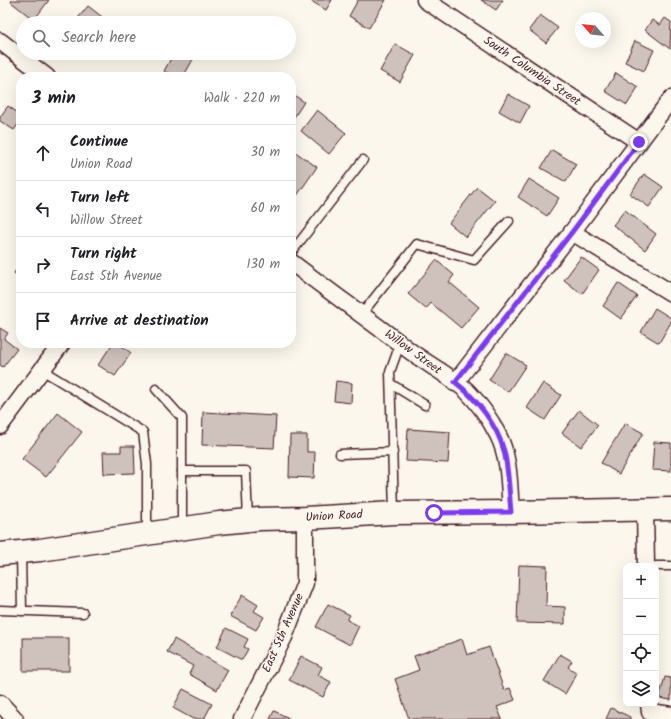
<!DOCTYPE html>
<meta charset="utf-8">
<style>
:root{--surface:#fff;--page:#f2f2f2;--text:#202124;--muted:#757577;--line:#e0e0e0}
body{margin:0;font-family:Kalam,sans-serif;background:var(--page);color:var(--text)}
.controls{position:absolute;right:12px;bottom:12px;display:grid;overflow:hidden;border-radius:8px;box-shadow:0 4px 16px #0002}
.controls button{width:36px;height:36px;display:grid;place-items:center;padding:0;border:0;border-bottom:1px solid var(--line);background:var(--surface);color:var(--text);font:20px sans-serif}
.compass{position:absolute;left:575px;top:12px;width:36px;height:36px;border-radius:50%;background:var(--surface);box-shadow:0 4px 16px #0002;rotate:298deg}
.stop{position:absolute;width:12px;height:12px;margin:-9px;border:3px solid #7c3aed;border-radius:50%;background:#fff}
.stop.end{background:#7c3aed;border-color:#fff;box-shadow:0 1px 4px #0008}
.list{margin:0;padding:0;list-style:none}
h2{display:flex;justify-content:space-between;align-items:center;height:52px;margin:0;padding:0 16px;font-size:17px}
h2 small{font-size:13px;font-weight:400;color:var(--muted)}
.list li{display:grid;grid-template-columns:26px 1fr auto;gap:12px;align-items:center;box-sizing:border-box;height:56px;padding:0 16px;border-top:1px solid var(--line)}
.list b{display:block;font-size:15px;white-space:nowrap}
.list p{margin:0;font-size:13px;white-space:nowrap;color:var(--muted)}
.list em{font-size:13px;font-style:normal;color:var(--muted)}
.icon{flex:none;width:22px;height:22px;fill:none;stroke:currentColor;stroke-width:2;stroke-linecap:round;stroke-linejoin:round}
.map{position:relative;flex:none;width:671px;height:719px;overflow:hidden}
.search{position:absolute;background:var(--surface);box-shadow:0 4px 16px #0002;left:16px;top:16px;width:280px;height:44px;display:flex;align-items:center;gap:10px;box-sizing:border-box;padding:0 14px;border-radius:22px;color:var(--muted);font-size:15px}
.panel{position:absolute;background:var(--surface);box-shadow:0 4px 16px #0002;left:16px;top:72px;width:280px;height:276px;border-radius:16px}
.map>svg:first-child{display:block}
.building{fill:#cfc2bc;stroke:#4a1f2b}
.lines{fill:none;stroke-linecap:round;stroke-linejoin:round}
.lane-casing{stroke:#4a1f2b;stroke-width:11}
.street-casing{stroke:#4a1f2b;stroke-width:19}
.primary-casing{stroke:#4a1f2b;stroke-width:25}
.lane{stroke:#fbf7ec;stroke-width:8}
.street{stroke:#fbf7ec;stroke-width:16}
.primary{stroke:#fbf7ec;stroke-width:22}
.route{stroke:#7c3aed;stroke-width:5}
.labels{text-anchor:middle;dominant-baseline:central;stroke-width:3;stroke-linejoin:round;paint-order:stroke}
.street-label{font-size:12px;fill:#4a1f2b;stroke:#fbf7ec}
</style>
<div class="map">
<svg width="671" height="719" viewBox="0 0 671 719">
<rect width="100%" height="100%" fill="#fbf7ec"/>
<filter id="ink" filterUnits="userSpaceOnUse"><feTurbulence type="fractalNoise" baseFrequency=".025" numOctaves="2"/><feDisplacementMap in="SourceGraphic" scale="8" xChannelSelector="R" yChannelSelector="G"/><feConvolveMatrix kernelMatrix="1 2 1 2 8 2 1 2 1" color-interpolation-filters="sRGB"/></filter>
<g filter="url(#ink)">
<g class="building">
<path d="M12,0H49L34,20L11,2Z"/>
<path d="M312,0H332L326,10L311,1Z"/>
<path d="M358,0H386L369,28L349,16Z"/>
<path d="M481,0H503L496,10Z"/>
<path d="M88,6L110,23H74Z"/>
<path d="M540,15L558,28L546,43L529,30Z"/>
<path d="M665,18L671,22L670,49L645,30L652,20L660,25Z"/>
<path d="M635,41L654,50L644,71L625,62Z"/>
<path d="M395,44L415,55L400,82L380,71Z"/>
<path d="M77,53H88L84,58Z"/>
<path d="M174,53L196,54L183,77H174L164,71Z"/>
<path d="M616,73L638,87L627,105L605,91Z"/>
<path d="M291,93L304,102L291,122Z"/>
<path d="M508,94L529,106L520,123L499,111Z"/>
<path d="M8,106L21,115V120L14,130L0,121V117Z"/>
<path d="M317,110L346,133L329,154L301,131Z"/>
<path d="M291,149L317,167L291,204Z"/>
<path d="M552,150L576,164L566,182L541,168Z"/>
<path d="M644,174L663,187L649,207L630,194Z"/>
<path d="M529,179L559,198L547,216L518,197Z"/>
<path d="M477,187L495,201L466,237L449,223Z"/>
<path d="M625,210L656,234L645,250L613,225Z"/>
<path d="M581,257L599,270L582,294L564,280Z"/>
<path d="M436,260L454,275L449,282L479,307L461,328L431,303L426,309L408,294Z"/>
<path d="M21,264V278L14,273Z"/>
<path d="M618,283L637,296L621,319L603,306Z"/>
<path d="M655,308L671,318V322L659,343L641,332Z"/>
<path d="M0,328L8,333L4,339L17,349L3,367L0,365Z"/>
<path d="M113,343H118L131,353L115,376L98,365Z"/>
<path d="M506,353L526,365L508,392L489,380Z"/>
<path d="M336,381L352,383L351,403L334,401Z"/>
<path d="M543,383L561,395L545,420L527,408Z"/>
<path d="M579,410L598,425L581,447L562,433Z"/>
<path d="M203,412L276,416L274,448L202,445Z"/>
<path d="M58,413L82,432L46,477L22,459Z"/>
<path d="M625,423L643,433L619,474L601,463Z"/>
<path d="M408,429L450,432L448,463L406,461Z"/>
<path d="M290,435H307V452H315L314,478L289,477Z"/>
<path d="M654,442L671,443V471L652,470Z"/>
<path d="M121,446H134L135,473L104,474L103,452H121Z"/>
<path d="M519,565L547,566L546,606L565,607V624L517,623Z"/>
<path d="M242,595L258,605L254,611L264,617L256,630L230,616Z"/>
<path d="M328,604L350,615L347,620L359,626L350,645L316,627Z"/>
<path d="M226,628L248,639L244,647L248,649L242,660L217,647Z"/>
<rect x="23" y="638" width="46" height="33"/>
<path d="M174,639L228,670L217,690L189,674L193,666L167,652Z"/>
<path d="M462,639L467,655L489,647L504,690L510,688L515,700L497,707L502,719H409L395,679L419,670L414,656Z"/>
<path d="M560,654L572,661L568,667L577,673L565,694L544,681Z"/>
<path d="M301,656L322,667L318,675L331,682L323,697L289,680Z"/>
<path d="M665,677L671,678V700L659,698Z"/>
<path d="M183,689L212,704L204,719H193L173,708Z"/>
<path d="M611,708L630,717V719H606Z"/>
<path d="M274,711L289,718L288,719H270Z"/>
</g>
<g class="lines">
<g class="lane-casing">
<g id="lane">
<path d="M291,253L363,160"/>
<path d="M361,315L417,244L474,260L509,221"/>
<path d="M42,370L143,432L147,464V532"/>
<path d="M391,384L425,405"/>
<path d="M156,389L182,418V528"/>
<path d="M340,454L393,452"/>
<path d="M182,471H246L248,520"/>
<path d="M394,512L390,372L400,344"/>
<path d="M21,552L22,611"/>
<path d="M656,566H671"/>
<path d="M0,610L83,613"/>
</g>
</g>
<g class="street-casing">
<g id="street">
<path d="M425,0L639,142"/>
<path d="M0,41L47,77"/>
<path d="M572,232L671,293"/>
<path d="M291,262C329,291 368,319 406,348C425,363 448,374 466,390C478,402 490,419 498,435C510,458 509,487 511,512"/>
<path d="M455,383L572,232L671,99"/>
<path d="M0,426L62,343"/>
<path d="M645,509L646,566"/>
<path d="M0,703L15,719"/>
<path d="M649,704L650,712L671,715"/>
<path d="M242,719L284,637L305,583V518"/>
</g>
</g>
<g class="primary-casing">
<path id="primary" d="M0,554L40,550L219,523L259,519L305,518L394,513L511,512L671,509"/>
</g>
<use href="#lane" class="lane"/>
<use href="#street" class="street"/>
<use href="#primary" class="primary"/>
</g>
</g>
<g class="lines" filter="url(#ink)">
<path class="route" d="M434,513L511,512C509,492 509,471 504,451C497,425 477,399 455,382L572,232L639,142"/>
</g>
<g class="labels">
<g class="street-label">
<text transform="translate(532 71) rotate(34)">South Columbia Street</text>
<text transform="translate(413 352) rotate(36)">Willow Street</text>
<text transform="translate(334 516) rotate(-3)">Union Road</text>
<text transform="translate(283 633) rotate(-66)">East 5th Avenue</text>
</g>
</g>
</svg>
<div class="controls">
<button>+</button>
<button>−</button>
<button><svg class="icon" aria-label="locate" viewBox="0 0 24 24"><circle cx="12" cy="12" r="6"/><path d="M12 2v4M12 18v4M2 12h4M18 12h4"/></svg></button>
<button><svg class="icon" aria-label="layers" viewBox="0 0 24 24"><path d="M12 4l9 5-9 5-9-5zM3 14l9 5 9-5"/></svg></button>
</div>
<svg class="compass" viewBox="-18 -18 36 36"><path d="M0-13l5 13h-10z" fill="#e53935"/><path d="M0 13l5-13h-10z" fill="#757577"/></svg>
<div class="stop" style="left:434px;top:513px"></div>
<div class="stop end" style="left:639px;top:142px"></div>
<div class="search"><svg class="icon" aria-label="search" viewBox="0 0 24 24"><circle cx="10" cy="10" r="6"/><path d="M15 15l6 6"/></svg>Search here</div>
<section class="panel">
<h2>3 min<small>Walk · 220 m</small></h2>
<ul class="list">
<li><svg class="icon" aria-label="ahead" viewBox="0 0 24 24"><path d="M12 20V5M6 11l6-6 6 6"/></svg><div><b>Continue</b><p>Union Road</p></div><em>30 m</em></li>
<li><svg class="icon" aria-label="left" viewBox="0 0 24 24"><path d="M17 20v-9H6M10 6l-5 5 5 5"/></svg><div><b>Turn left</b><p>Willow Street</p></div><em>60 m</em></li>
<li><svg class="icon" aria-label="right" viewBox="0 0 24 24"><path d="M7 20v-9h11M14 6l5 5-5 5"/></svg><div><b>Turn right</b><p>East 5th Avenue</p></div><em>130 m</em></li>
<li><svg class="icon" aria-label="arrive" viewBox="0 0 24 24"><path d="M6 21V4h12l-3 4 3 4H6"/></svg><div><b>Arrive at destination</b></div></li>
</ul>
</section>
</div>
